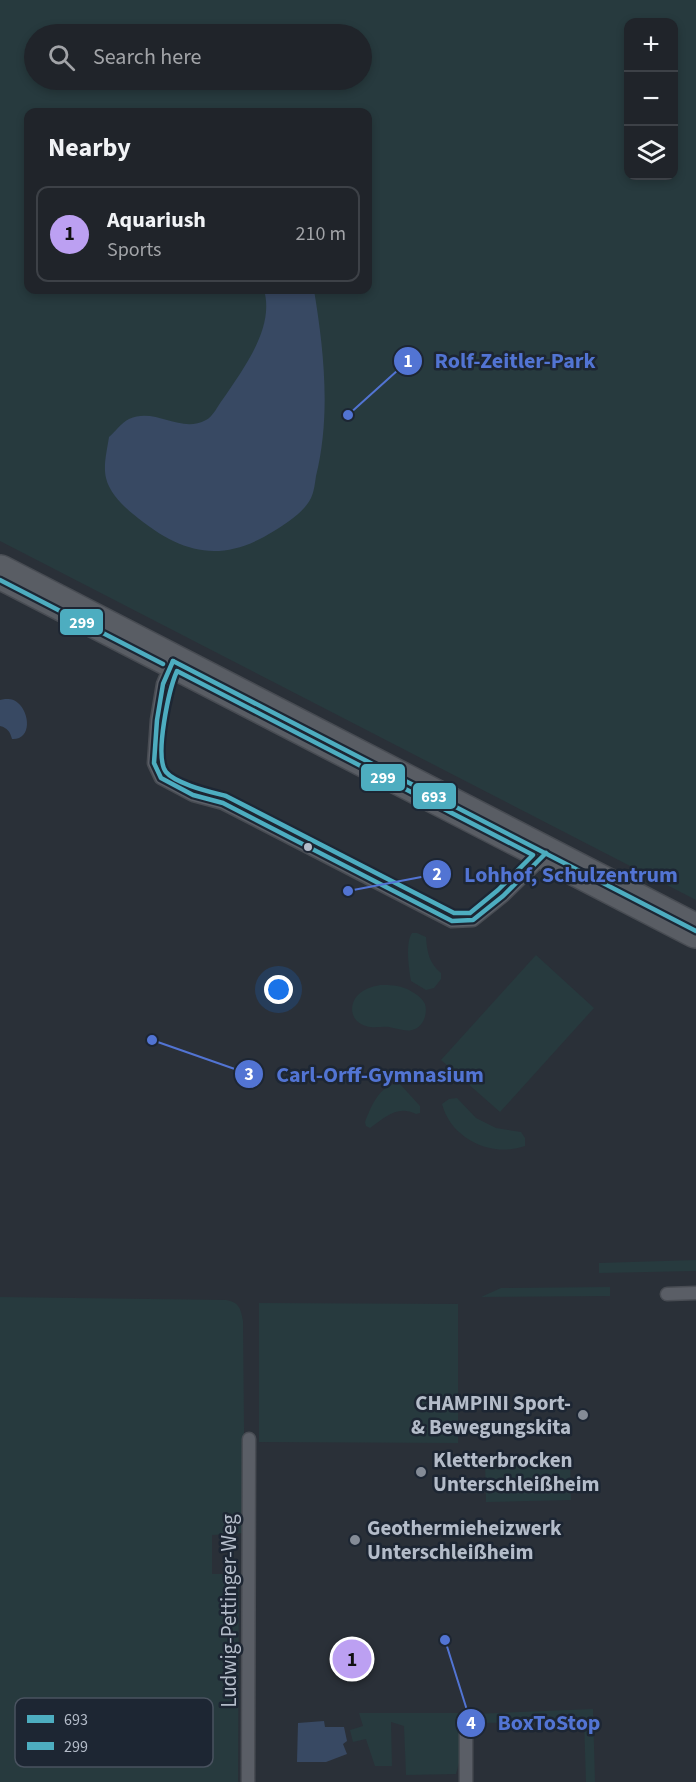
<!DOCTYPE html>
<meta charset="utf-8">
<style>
:root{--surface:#20242a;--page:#282c32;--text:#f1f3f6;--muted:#a2a4a8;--line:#3d4147;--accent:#bca0f2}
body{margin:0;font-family:"Source Sans 3",sans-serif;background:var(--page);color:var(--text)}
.controls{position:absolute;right:18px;top:18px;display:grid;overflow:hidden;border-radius:12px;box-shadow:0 3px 9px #0003}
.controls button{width:54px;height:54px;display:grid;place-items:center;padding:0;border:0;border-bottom:2px solid var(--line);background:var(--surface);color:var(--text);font:30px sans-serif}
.you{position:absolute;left:279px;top:990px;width:21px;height:21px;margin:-15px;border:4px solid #fff;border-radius:50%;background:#1a73e8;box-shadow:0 0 0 9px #1a73e833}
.badge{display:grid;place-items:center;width:39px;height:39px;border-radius:50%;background:var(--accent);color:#111;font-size:20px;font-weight:700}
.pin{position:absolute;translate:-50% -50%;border:3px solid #fff;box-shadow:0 2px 6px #0006}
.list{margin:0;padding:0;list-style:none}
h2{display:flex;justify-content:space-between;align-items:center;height:78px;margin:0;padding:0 24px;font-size:26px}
h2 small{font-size:20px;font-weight:400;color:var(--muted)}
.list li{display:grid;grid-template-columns:39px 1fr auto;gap:18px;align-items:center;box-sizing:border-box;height:96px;margin:0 12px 12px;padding:0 12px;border:2px solid var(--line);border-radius:12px}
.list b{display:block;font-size:22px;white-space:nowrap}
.list p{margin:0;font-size:20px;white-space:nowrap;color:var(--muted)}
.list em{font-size:20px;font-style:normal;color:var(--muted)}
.icon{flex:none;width:33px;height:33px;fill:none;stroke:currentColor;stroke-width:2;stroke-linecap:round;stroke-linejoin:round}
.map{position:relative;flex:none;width:696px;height:1782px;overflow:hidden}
.search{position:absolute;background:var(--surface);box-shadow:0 3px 9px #0003;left:24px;top:24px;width:348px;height:66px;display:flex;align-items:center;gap:15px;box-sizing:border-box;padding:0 21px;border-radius:33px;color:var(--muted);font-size:22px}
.panel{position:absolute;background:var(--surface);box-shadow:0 3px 9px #0003;left:24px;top:108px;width:348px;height:186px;border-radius:12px}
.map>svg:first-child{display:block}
.green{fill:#273a3e;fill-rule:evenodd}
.water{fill:#384963}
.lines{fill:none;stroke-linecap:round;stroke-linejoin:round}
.lane-casing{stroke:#484c53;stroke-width:15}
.secondary-casing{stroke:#484c53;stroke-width:36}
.lane{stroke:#5a5e66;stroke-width:12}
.secondary{stroke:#595d64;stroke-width:33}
.bus-1-casing{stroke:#1d2633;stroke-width:9}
.bus-2-casing{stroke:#1d2633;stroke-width:9}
.bus-1{stroke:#4dadc0;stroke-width:4.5}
.bus-2{stroke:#4dadc0;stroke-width:4.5}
.bus-dot{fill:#b4bcc9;stroke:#1d2633;stroke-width:2}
.poi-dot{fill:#848b96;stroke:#1d2633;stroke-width:2}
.labels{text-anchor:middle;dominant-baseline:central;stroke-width:5;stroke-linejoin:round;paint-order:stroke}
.poi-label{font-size:21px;font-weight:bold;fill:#b4bcc9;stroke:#1d2633;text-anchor:start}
.street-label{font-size:21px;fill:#b4bcc9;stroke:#1d2633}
.key{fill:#1d2633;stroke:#4a5360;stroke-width:1.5}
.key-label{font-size:16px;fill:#b4bcc9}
.leader{fill:none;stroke:#5274d3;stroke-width:2}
.callout-dot{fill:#5274d3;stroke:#1d2633;stroke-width:2}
.mark-label{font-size:18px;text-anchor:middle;font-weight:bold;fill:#fff}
.callout-label{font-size:22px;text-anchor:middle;font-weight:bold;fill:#5274d3;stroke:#1d2633;stroke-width:5;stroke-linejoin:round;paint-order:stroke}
.line-badge{stroke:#1d2633;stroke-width:2}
.badge-label{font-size:16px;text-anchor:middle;font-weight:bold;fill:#fff}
</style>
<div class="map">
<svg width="696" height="1782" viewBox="0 0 696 1782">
<rect width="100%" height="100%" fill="#2a3038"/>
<g class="green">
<path d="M0,0H696V900L0,541ZM628,22H674V176H628ZM34,34H362V80H34ZM28,112H368V290H28Z"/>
<path d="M412,933H417L426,937C427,952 429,963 441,973V979L434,988L426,990L411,981C409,969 405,943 412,933Z"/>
<path d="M536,955L594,1008L500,1112L441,1060Z"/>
<path d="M380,985C390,985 398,985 407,989C413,992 422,997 425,1004C428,1014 423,1028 412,1030C405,1032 396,1028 389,1027C381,1026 374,1029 366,1026C348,1021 348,1000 363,991C367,988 375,986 380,985Z"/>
<path d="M399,1083L420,1106V1113L416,1114C397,1105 386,1117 370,1128L366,1126L365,1122C371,1107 379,1085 399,1083Z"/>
<path d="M457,1098L476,1118L496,1128L521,1132L525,1138V1146C492,1158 451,1139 442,1104L449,1099Z"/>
<path d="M696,1260V1271L599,1273V1263Z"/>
<path d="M610,1287V1296L481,1297L501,1288Z"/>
<path d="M0,1297L226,1300C239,1302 241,1309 243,1321L245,1533L212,1535V1574H239L238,1782H0Z"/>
<path d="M259,1303L458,1304V1443L259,1442Z"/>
<path d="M570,1456L571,1500L486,1502L485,1457Z"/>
<path d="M593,1709L595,1782H586L584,1721L477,1723L475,1714Z"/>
<path d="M359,1713H459L462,1752L456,1774L406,1775L404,1726L391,1722L392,1766H375L366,1739L353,1742L350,1730L363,1726Z"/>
</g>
<g class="water">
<path d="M264,290H314C324,350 331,416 316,476C315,483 314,492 311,498C304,512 287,523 274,531C220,565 180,553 133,514C123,506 109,492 106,478C103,466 107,450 109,437C115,432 122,422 129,419C156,407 180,434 206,420C213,417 218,405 223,399C243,369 275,328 264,290Z"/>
<path d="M5,699C10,699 14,699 18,703C30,713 32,740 12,739C10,732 8,728 0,726V700Z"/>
<path d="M324,1721L325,1727H344L347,1741L343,1744L347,1754L326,1762H297L298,1723Z"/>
</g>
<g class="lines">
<g class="lane-casing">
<g id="lane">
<path d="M172,662L163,684L157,720L154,763L161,778L193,795L223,803L452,921L473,920L503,896L544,856"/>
<path d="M667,1294L696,1293"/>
<path d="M466,1726V1782"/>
<path d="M248,1782L249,1439"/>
</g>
</g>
<g class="secondary-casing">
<path id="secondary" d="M0,572L696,931"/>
</g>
<use href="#lane" class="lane"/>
<use href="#secondary" class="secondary"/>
<g class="bus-1-casing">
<g id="bus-1">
<path d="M173,661L696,931"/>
<path d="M173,661L163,684L157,720L154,763L161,778L193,795L223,803L452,921L473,920L503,896L546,853"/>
</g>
</g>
<g class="bus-2-casing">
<g id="bus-2">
<path d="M0,580L163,664"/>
<path d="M177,671L533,855L498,890L470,913H454L226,796C211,792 176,784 166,772C154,757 169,689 177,671Z"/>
</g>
</g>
<use href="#bus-1" class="bus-1"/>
<use href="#bus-2" class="bus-2"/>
</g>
<circle class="bus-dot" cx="308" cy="847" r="5"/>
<g class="poi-dot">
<circle cx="583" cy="1415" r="6"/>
<circle cx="421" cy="1472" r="6"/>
<circle cx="355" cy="1540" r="6"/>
</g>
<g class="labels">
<g class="poi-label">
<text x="571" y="1403" text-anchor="end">CHAMPINI Sport-<tspan x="571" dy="24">&amp; Bewegungskita</tspan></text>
<text x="433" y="1460">Kletterbrocken<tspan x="433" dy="24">Unterschleißheim</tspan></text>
<text x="367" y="1528">Geothermieheizwerk<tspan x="367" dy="24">Unterschleißheim</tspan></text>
</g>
<g class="street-label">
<text transform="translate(229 1611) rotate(-90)">Ludwig-Pettinger-Weg</text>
</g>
</g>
<rect x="15" y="1698" width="198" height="69" rx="9" class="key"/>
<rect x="27" y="1715" width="27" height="8" fill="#4dadc0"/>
<rect x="27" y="1742" width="27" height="8" fill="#4dadc0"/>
<g class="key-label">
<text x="64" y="1725">693</text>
<text x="64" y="1752">299</text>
</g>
<path class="leader" d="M348 415L408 361M348 891L437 874M152 1040L249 1074M445 1640L471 1723"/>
<g class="callout-dot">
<circle cx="348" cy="415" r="6"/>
<circle cx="348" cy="891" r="6"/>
<circle cx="152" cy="1040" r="6"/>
<circle cx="445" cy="1640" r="6"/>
<circle cx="408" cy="361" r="15"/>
<circle cx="437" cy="874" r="15"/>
<circle cx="249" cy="1074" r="15"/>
<circle cx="471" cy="1723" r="15"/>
</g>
<g class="mark-label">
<text x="408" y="367">1</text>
<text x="437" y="880">2</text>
<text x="249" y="1080">3</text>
<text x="471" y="1729">4</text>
</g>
<g class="callout-label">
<text x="515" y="368">Rolf-Zeitler-Park</text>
<text x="571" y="882">Lohhof, Schulzentrum</text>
<text x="380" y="1082">Carl-Orff-Gymnasium</text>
<text x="549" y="1730">BoxToStop</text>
</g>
<g class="line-badge">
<rect x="59" y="608" width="45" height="28" rx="6" fill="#4dadc0"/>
<rect x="360" y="763" width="46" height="29" rx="6" fill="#4dadc0"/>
<rect x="412" y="782" width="45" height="28" rx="6" fill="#4dadc0"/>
</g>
<g class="badge-label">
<text x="82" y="628">299</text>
<text x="383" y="783">299</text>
<text x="434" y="802">693</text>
</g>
</svg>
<div class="controls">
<button>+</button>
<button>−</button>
<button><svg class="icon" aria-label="layers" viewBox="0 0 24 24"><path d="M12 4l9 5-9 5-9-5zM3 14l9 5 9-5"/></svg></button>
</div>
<div class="you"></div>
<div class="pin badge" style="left:352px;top:1659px">1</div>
<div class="search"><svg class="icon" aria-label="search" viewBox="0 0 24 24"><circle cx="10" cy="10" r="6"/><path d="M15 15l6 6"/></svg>Search here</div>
<section class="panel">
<h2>Nearby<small></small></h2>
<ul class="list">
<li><span class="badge">1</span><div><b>Aquariush</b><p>Sports</p></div><em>210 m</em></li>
</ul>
</section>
</div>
